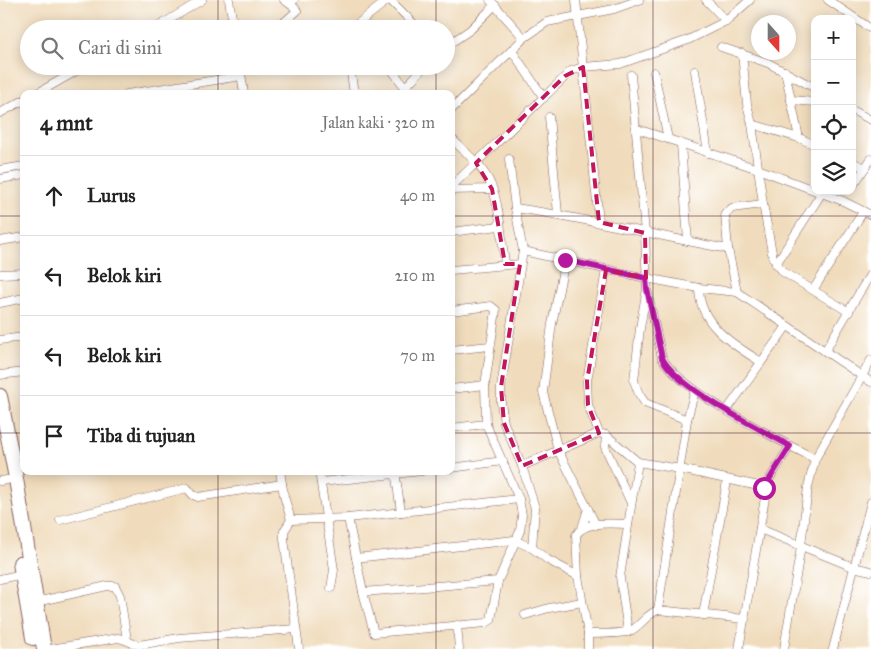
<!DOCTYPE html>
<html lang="id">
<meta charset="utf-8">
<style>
:root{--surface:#fff;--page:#f6f6f6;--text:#222;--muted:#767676;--line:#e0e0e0}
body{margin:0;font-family:"IM FELL Great Primer",serif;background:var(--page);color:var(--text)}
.controls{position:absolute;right:15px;top:15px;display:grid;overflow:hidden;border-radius:10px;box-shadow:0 2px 12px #0003}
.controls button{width:45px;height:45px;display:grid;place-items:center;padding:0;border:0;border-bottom:1px solid var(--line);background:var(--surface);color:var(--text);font:25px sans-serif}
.compass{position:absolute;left:751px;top:15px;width:45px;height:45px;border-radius:50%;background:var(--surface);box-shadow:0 2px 12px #0003;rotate:159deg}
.stop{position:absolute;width:15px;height:15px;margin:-11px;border:4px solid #b5179e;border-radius:50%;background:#fff}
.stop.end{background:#b5179e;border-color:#fff;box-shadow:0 1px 5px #0008}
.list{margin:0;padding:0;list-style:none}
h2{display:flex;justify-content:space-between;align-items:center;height:65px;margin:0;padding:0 20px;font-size:21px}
h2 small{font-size:16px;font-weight:400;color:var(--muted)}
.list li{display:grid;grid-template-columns:32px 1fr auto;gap:15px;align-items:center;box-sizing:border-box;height:80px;padding:0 20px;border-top:1px solid var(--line)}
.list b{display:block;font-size:19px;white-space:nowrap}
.list em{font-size:16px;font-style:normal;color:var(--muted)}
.icon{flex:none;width:28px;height:28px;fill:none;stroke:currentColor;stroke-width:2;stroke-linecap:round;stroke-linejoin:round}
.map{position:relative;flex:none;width:871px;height:649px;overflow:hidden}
.search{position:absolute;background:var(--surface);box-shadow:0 2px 12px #0003;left:20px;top:20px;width:435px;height:55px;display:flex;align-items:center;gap:12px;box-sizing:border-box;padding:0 18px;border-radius:28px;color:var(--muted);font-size:19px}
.panel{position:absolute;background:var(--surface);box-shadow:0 2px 12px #0003;left:20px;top:90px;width:435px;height:385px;border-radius:10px}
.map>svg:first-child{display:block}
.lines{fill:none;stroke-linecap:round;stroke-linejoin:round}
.street-casing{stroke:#84615e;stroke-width:9}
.highway-casing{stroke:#84615e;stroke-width:16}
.street{stroke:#fff;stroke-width:8}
.highway{stroke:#fff;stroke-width:14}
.route{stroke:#b5179e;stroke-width:6}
.marked{fill:none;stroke:#c2185b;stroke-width:4;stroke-dasharray:10 6;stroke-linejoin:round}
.grid{fill:none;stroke:#4a1f2b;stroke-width:1;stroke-opacity:0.55}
</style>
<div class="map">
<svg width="871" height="649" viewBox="0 0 871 649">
<rect width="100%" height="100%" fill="#fff"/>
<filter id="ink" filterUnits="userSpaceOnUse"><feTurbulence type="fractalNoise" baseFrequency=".02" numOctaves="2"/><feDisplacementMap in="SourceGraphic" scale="10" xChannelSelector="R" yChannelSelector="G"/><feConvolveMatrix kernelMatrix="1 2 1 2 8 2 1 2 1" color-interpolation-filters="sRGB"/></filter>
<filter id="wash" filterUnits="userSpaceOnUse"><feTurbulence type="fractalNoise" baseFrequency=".0096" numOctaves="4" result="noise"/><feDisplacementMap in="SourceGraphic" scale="20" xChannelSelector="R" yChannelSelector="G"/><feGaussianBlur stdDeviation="1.12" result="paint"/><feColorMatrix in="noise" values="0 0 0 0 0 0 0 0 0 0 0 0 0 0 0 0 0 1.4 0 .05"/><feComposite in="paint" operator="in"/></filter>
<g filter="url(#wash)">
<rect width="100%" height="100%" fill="#f0dcbc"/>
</g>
<g filter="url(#ink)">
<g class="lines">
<g class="street-casing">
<g id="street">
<path d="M229,0L234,29"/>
<path d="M284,0L290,4L294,0"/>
<path d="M490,0L524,38"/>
<path d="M576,0L599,222"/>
<path d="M706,0L726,21"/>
<path d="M828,0L871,29"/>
<path d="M282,24L297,11L295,8L290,4"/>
<path d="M154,29L202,0"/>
<path d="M351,29L388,0L391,1L413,23L416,29"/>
<path d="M446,46L470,30L495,5"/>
<path d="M721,47L768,63L815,88"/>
<path d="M512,51L544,98"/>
<path d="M742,53L747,104L752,124L763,204L773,258L783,272L849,312"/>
<path d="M240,66L244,94"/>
<path d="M350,66L354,94"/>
<path d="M389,66L410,94"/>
<path d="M695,71L708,153"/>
<path d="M785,71L799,138"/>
<path d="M654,72L668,139L758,169L843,201L871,215"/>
<path d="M631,75L645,233L647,289L662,358C681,392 778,439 815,459"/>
<path d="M36,94L85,66"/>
<path d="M127,94L241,76"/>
<path d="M399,94L425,66"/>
<path d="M791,100L815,102"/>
<path d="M451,110L524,38L547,22L614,9L639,0"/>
<path d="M852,110L871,120"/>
<path d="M0,113L24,100"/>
<path d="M549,117L558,214"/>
<path d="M752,124L799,138L815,145"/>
<path d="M637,129L668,139"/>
<path d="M451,138C465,152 483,166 491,185C500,205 502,242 505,264"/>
<path d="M681,144L688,241"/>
<path d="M509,159L515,208L523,251L501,387V402L504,423L522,466"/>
<path d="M852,162L865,168"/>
<path d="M0,170L24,166"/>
<path d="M0,179L24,175"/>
<path d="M451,187L571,71L583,67L620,64L688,40L726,21L750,0"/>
<path d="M852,187L871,159"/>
<path d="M451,190L492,189"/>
<path d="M515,208C587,218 657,236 728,249"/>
<path d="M451,232L499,226"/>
<path d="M0,241L24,237"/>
<path d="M523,251L646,278L699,288L737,292L871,382"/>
<path d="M565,260L552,324L543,392L558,450L596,525"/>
<path d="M776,264L821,194"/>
<path d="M451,270L520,264"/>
<path d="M0,274L24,273"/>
<path d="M699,288C699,325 734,345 761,362"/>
<path d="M813,290L863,212"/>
<path d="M737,292L728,249L725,214L732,208L763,204"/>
<path d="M646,294L640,328L634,381L639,394L645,403L687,420"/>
<path d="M0,303L24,298"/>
<path d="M0,340L24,337"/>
<path d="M451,350L490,346"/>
<path d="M825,351L871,273"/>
<path d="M0,375L24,372"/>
<path d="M451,389L485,385"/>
<path d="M727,410L787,326"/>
<path d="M451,428L486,424"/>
<path d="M599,433L588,405L587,381L606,270"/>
<path d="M606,435L605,447L631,503"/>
<path d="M451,468L503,461"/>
<path d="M280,471L284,496L291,520L284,531V539L299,649"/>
<path d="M319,471L334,570L331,588"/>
<path d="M395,471L401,512"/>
<path d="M0,481L7,480"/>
<path d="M321,482L422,471"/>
<path d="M764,488L790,446"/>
<path d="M348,518L363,592L374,633L486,623L491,620L498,581L520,531L522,515L519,499L486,424L485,385L496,310L491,306L451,311"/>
<path d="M60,520L187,488L193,495L198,497L282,484"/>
<path d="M291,520L348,518L519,499"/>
<path d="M582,528L588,509"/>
<path d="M760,529L853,567L871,571"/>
<path d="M532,548L535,508L522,466L599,433L606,435L638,462L680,469L763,487L766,492L739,649"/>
<path d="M356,558L514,540L532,548L548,560L578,576"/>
<path d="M0,579L22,574"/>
<path d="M363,592L498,581"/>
<path d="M36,602L107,586H115L120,596L127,640"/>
<path d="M658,610L687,420L695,390"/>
<path d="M525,615L549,608L582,602"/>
<path d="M703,615L727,481"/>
<path d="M457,625L459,649"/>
<path d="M628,632L620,577L638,462"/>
<path d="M588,634C599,633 623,635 632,630C642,624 647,614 658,610L745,619"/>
<path d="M50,649L118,638C127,639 130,644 139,645L179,638L296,629"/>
<path d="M588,649V634L578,576L576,535C585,520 612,524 628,524"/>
<path d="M784,649L801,546L808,487L815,459L871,360"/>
<path d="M833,649L871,502"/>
</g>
</g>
<g class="highway-casing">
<g id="highway">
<path d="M0,396L15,473L44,649"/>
<path d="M20,563L33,638"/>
</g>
</g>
<use href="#street" class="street"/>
<use href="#highway" class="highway"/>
</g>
</g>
<g class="lines" filter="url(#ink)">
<path class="route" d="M565,260L646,278L647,289L662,358C679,390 757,427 790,446L764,488"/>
</g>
<path class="marked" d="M583,67L599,222L645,233L646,278L606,270L587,381L588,405L599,433L522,466L504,423L501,387L520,264H505L492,189L476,163L565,76Z"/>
<path class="grid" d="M218,0V29M436,0V29M653,0V649M218,66V94M436,66V94M0,216H24M451,216H871M0,433H24M451,433H871M218,471V649M436,471V649"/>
</svg>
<div class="controls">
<button>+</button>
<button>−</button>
<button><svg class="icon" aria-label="locate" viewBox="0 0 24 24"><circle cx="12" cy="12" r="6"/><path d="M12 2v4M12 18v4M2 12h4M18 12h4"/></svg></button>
<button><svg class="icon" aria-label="layers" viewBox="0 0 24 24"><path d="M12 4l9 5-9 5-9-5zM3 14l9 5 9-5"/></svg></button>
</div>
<svg class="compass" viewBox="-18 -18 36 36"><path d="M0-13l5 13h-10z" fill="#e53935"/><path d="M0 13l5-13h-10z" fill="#767676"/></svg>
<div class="stop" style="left:764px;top:488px"></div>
<div class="stop end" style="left:565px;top:260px"></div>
<div class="search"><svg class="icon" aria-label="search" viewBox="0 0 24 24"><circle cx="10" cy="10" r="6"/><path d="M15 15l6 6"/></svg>Cari di sini</div>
<section class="panel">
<h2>4 mnt<small>Jalan kaki · 320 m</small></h2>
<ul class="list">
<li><svg class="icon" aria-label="ahead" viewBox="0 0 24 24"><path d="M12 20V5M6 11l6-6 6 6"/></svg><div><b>Lurus</b></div><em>40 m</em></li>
<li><svg class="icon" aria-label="left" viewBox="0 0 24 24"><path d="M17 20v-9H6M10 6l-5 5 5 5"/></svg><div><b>Belok kiri</b></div><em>210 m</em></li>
<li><svg class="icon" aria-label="left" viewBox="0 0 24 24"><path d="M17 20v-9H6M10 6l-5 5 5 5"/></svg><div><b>Belok kiri</b></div><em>70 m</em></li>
<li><svg class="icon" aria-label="arrive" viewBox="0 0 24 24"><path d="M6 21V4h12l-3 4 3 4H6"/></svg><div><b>Tiba di tujuan</b></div></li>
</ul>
</section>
</div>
